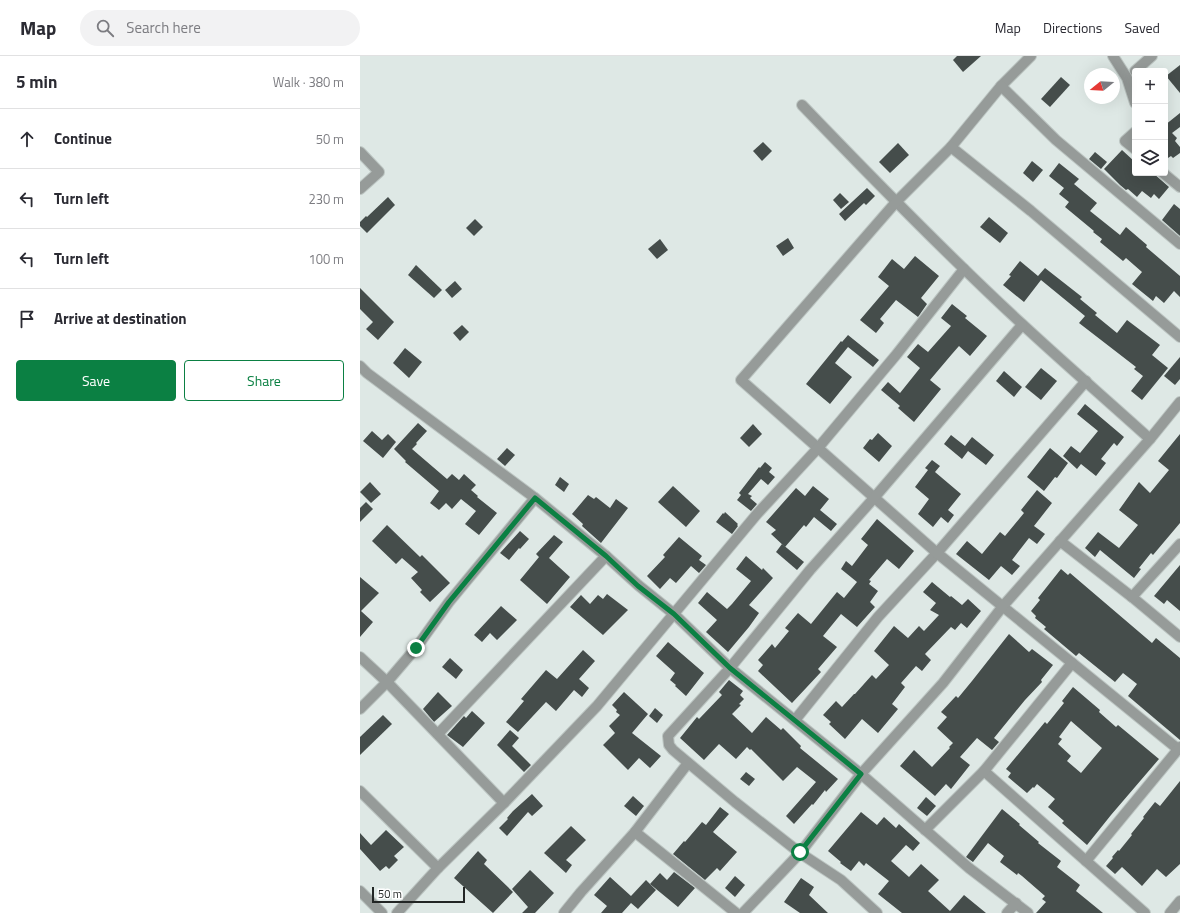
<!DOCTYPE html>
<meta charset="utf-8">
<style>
:root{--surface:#fff;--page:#f2f2f3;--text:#2b2b33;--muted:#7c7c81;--line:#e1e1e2;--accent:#0b8043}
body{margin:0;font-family:"Titillium Web",sans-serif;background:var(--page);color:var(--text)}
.controls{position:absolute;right:12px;top:12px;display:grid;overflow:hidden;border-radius:4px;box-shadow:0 4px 16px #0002}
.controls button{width:36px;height:36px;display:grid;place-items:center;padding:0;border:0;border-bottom:1px solid var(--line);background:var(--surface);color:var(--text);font:20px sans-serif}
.compass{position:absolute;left:724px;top:12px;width:36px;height:36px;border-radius:50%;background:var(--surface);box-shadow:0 4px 16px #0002;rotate:252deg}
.scale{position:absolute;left:12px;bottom:10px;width:93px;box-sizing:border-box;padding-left:4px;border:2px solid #222625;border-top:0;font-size:11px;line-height:14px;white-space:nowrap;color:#222625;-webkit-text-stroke:3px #fff;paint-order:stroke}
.stop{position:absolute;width:12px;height:12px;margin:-9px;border:3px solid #0b8043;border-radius:50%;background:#fff}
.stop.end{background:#0b8043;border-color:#fff;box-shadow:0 1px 4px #0008}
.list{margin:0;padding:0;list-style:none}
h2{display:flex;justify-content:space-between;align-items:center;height:52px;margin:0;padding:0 16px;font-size:17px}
h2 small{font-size:13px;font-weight:400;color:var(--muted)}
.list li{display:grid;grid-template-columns:26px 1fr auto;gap:12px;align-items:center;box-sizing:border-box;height:60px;padding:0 16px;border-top:1px solid var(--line)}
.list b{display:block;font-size:15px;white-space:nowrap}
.list em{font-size:13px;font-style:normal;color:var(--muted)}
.actions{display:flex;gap:8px;padding:12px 16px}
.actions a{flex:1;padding:9px 0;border:1px solid var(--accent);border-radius:4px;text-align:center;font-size:14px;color:var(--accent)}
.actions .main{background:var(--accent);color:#fff}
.icon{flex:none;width:22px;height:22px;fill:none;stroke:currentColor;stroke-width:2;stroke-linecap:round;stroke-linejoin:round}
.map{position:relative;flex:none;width:820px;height:857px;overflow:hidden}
header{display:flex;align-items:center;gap:24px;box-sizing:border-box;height:56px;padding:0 20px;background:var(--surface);border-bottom:1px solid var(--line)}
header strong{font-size:19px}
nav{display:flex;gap:22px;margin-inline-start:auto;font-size:14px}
.search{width:280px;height:36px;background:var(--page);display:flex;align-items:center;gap:10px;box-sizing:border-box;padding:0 14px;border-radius:22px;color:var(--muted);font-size:15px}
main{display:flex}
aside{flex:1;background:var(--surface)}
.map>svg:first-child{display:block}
.building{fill:#454d4b;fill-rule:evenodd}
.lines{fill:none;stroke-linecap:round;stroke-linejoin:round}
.street-casing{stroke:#bcc5c2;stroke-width:12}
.street{stroke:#969b99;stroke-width:10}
.route{stroke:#0b8043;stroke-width:5}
</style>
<header>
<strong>Map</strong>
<div class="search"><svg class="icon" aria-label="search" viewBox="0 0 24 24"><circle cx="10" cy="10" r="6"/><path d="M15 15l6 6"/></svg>Search here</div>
<nav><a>Map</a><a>Directions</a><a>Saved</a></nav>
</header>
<main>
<aside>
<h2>5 min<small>Walk · 380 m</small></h2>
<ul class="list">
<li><svg class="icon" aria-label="ahead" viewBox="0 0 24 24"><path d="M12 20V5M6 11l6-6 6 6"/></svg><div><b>Continue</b></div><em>50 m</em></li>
<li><svg class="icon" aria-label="left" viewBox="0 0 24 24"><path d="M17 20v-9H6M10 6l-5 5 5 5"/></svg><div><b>Turn left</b></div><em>230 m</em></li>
<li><svg class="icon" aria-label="left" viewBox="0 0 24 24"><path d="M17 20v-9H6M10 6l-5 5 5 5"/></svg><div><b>Turn left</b></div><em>100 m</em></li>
<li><svg class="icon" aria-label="arrive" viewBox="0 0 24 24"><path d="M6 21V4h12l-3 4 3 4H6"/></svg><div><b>Arrive at destination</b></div></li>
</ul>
<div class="actions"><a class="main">Save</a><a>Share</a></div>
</aside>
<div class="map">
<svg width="820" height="857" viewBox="0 0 820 857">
<rect width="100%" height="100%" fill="#dee8e5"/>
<g class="building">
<path d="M597,0H621L603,16L593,4Z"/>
<path d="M820,9V37L806,20Z"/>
<path d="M701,21L710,29L690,51L681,43Z"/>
<path d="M820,57V71L812,77L817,82L815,85L820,91V97L813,102L811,100L805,104V69Z"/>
<path d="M403,86L412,95L402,105L393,95Z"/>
<path d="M538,87L549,99L530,117L519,106Z"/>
<path d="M762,94L775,106V117H793L809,131L799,143L794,138L791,142L782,135L777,141L768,133L766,134L760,129L744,113Z"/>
<path d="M735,96L747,106L741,113L729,103Z"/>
<path d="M672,105L683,114L673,126L663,117Z"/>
<path d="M699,107L719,123L714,128L737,147L730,155L760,179L766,171L787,189L786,191L820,220V241L814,235L804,247L796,240L793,245L772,228L782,216L766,202L763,205L740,186L742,183L733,176L734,175L705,151L709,146L699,138L704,132L689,120Z"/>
<path d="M507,132L515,140L506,149L504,147L485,165L479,158Z"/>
<path d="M480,137L489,146L481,153L473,144Z"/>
<path d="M28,141L35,149L7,177L0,170V166L6,160L7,161Z"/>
<path d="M814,148L820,153V180L802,164Z"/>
<path d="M629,161L648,177L640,187L620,171Z"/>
<path d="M115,163L123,171L114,180L106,172Z"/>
<path d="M428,182L434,192L423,200L416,190Z"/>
<path d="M300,183L308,194L297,203L288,193Z"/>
<path d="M555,200L579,220L561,242L567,248L558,261L536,244L520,263L524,267L516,277L500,264L529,230L518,221L532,203L544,213Z"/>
<path d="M660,205L678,220L685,212L722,241L720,243L737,257L735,259L757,277L767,264L800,289L792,299L808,312L782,344L771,335L783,320L774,313L776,311L719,267L725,260L681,224L664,246L643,229L651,220L649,219Z"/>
<path d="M56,209L82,234L74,242L48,219Z"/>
<path d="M95,225L102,233L92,242L85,234Z"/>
<path d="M0,232L34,266L18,284L6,273L13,266L0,253Z"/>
<path d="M592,248L607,260L605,262L627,280L610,300L599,290L592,298L570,324L581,333L554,366L538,352L540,350L521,334L528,326L540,337L560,312L547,301L558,288L568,296L591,270L581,262Z"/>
<path d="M102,269L109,276L100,285L93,277Z"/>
<path d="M488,279L519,304L513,311L488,291L475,307L492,321L470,348L446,328L481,285L482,286Z"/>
<path d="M45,292L62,306L49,322L33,307Z"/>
<path d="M820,301V323L815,329L804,320Z"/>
<path d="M681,312L697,325L681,344L665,331Z"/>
<path d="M644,315L662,331L654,341L636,325Z"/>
<path d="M725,348L764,381L757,390L754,387L741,403L746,407L736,420L721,408L717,413L703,400L711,390L720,397L738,375L717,358Z"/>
<path d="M58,367L67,375L56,387L57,388L52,393L87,423L92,418L99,424L104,418L116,429L111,434L118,440L117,441L137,457L119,479L105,468L116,455L101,443L92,453L86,447L79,454L70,447L79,435L45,406L46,405L34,393Z"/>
<path d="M393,368L402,378L389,391L380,382Z"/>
<path d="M12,375L22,384L28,378L36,386L23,402L3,385Z"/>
<path d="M518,377L532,390L519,406L503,392L510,383L512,384Z"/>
<path d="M820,378V467L793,499L791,497L779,512L781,513L774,522L740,494L735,501L725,492L738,476L759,492L778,469L759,454L779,426L790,437L809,414L798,405Z"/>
<path d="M591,379L605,390L612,381L634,399L626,409L608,395L602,403L584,388Z"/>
<path d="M147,392L155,399L145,410L137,403Z"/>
<path d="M690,392L708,407L697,422L695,421L684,435L667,421Z"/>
<path d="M572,404L580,410L575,416L601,438L588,454L594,459L588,467L581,461L573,471L558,458L569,443L555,431L568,414L565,412Z"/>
<path d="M405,406L412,412L409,416L415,421L408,429L401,423L388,438L392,440L390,442L397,448L391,455L377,444L381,439L379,437L399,411L400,412Z"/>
<path d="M200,421L209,428L204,436L195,429Z"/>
<path d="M10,426L21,438L11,447L0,436Z"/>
<path d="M313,430L340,455L326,471L298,446Z"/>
<path d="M453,430L469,443L460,454L477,468L471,475L454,461L446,471L444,469L425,491L411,478L416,474L406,466L436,432L445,440Z"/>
<path d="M677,434L692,447L674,470L685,478L677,488L669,482L652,504L660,510L652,519L641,510L629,524L596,498L607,485L622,498L640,476L645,480L664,457L661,454Z"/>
<path d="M228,439L234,443L236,441L250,452L256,443L268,452L241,487L222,470L223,468L212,458Z"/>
<path d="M6,446L13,453L0,466V452Z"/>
<path d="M365,456L378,468L377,469L378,470L372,478L356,466L363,457L364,458Z"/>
<path d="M517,463L554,495L539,513L527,503L509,524L511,525L509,528L518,535L510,546L515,551L497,571L481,558L463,580L477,591L458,613L461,616L432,647L398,615L403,609L398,604L412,588L415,592L429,575L425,572L438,557L451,568L477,536L484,542L497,526L481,513L486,505L492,510L508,489L501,483Z"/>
<path d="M27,469L60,501L62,499L90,527L70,546L60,536L62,534L51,522L58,516L42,502L36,508L12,485Z"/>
<path d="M160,475L169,483L160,493L159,492L149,504L140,497Z"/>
<path d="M194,479L203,486L189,502L210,521L187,548L160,524L179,501L176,498Z"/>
<path d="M319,481L342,500L339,504L346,509L339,517L331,510L316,527L310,522L300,533L287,520L305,501L303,499Z"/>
<path d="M422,488L444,506L437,514L416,496Z"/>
<path d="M386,500L402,514L403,512L413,522L389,549L399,557L389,571L368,596L346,576L357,564L338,547L347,536L367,553L372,548L391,525L376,513Z"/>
<path d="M820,509V555L807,544L804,548L794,540Z"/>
<path d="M701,513L708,519L710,517L792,587L796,582L820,602V684L768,640L777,628L763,617L755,626L719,597L716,600L684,573L686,571L675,562L676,560L671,555L680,544L678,542Z"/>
<path d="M0,521L19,537L1,555L13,566L0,581Z"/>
<path d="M572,526L590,541L591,540L602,549L608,543L621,555L607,572L601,567L595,574L591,571L565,598L571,604L562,615L556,610L541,627L545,631L532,648L538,653L518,677L502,663L485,683L469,668L471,666L463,659L476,645L482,651L494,638H495L512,619L516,623L529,609L514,595L534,570L548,582L559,570L564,575L579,559L570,554L576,547L563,536Z"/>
<path d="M247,538L268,554L243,579L210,551L221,539L230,548L238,539L243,543Z"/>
<path d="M141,550L157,564L137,584L130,577L122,586L114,579Z"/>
<path d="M649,578L669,596L672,593L693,609L681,624L682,626L665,644L634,682L639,686L632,694L617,682L600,701L610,709L591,733L586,728L575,740L540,710L554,694L572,711L590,692L589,691L593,687L577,672L587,661L581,656L596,640L598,642L612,625Z"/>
<path d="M308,586L344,617L326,640L315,630L316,629L310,624L315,617L296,600Z"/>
<path d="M223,594L235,605L219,623L229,632L222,641L214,634L196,655L186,646L158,676L146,666L164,645L161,643L186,614L197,623Z"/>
<path d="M90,602L103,614L96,623L82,611Z"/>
<path d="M369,624L383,635L380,639L384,643L379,648L381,649L372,658L392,677L406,661L421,674L423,672L441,690L440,692L478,723L466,736L465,734L453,749L452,748L434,768L426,760L456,726L437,711L423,725L391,693L390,694L387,691L376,703L359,688L344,704L320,682L337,661L339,663L362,639L359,636Z"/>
<path d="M713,631L740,654L739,656L756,671L758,669L799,703L751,759L727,789L702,767L704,765L688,751L695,743L677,728L674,732L673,731L667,737L648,721L651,717L646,713L685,666L687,668L704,647L702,645ZM711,665L742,692L721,717L707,705L711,700L698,688L702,683L699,681Z"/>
<path d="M78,636L92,650L74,666L63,653Z"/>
<path d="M264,636L288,658L272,677L301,700L290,712L279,702L268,714L243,689L255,677L249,670L260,659L256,656L257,654L252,649Z"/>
<path d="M295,652L303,659L297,667L289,660Z"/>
<path d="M112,655L125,667L103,691L87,679L104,660L106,662Z"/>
<path d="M23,659L32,668L0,699V681Z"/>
<path d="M150,674L159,682L152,690L171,709L164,716L137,689Z"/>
<path d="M386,716L395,723L389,730L380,723Z"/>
<path d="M820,725V808L806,821L797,813L782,830L762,811L755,818L746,810L753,802L752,801L758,794L759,795L772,779L771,778L784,762L783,761L795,746L800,750Z"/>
<path d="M172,738L183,750L172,760L168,756L147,780L139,772L148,763L147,762L153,755Z"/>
<path d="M273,740L284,750L276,760L264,750Z"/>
<path d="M566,741L576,750L567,760L557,752Z"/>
<path d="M360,751L369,758L353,776L377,796L360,815L357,812L345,824L313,798L324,785L325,786L342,766L346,769Z"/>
<path d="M642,753L660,768L659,769L679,786L678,787L701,805L697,811L720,829L716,835L743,857H676L686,846L682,843L685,840L662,820L658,817L657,819L640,806L644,800L628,787L613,806L606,801Z"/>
<path d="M501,756L517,769L524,761L536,772L539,768L560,787L553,795L546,789L531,805L549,821L561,808L579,824L568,835L590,855L604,839L626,857H542L518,838L529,825L506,807L504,810L499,805L491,815L480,807L481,806L468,795Z"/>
<path d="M211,770L226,784L206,804L212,809L206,817L184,797Z"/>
<path d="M26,774L44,791L34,800L38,804L29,813L26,810L20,815L0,793V777L11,789Z"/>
<path d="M118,795L127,804L124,808L153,836L133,857L94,822Z"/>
<path d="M170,814L194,837L175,857H162L168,851L152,833Z"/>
<path d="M314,816L335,832L318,851L290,828L300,817L307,824Z"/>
<path d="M375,820L385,829L375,841L365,832Z"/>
<path d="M250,821L271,840L286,824L296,834L278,853L271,847L262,857H241L247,850L234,839Z"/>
<path d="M441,822L454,831L449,839L468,857H440L424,846Z"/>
</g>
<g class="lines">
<g class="street-casing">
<g id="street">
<path d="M753,0L767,22L775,47"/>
<path d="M775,15L792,0"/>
<path d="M641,30L671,0"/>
<path d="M442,49C514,124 586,198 662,268C704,307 748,345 790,383"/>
<path d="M775,76L765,85L775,93"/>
<path d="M591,91L641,30L696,84L820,188"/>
<path d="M0,96L19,116L0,133"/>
<path d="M803,117L820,131"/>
<path d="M0,310L7,317L175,442L246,500L278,529L314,558L370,612L501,718L609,812L668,857"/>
<path d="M700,485L772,541L820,581"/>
<path d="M772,541L820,488"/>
<path d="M0,601L27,626L144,747"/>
<path d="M0,653L27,626L56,592L89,546L175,442"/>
<path d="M435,664L518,561L577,497L726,325"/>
<path d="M78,678L246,500"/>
<path d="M818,693L577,497L381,324L536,146L591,91L671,155L820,281"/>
<path d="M624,715L785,857"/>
<path d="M0,735L78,812"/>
<path d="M565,774L624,715L712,607"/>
<path d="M275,776L376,857"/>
<path d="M726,805L820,691"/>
<path d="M0,835L22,857"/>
<path d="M37,857L78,812L144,747L237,650L397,458L458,392L536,299L604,213"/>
<path d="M204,857L221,836L275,776L328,707"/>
<path d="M383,857L440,797L501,718L583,627L643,550L790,383L820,346"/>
<path d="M517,857L481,824L440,797L375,746L313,694L309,689L308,680L370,612L450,514L514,442L662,269"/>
<path d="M647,857L656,847"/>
<path d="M810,857L820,845"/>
</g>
</g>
<use href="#street" class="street"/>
</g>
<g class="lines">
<path class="route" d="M56,592L89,546L175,442L246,500L278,530L314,558L370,612L501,718L440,796"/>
</g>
</svg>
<div class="controls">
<button>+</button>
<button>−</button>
<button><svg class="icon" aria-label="layers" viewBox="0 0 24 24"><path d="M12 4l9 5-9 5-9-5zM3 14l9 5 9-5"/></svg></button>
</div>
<svg class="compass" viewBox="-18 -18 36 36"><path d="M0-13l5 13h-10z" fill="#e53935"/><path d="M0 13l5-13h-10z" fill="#7c7c81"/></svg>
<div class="scale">50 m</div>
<div class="stop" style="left:440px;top:796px"></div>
<div class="stop end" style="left:56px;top:592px"></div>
</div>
</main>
